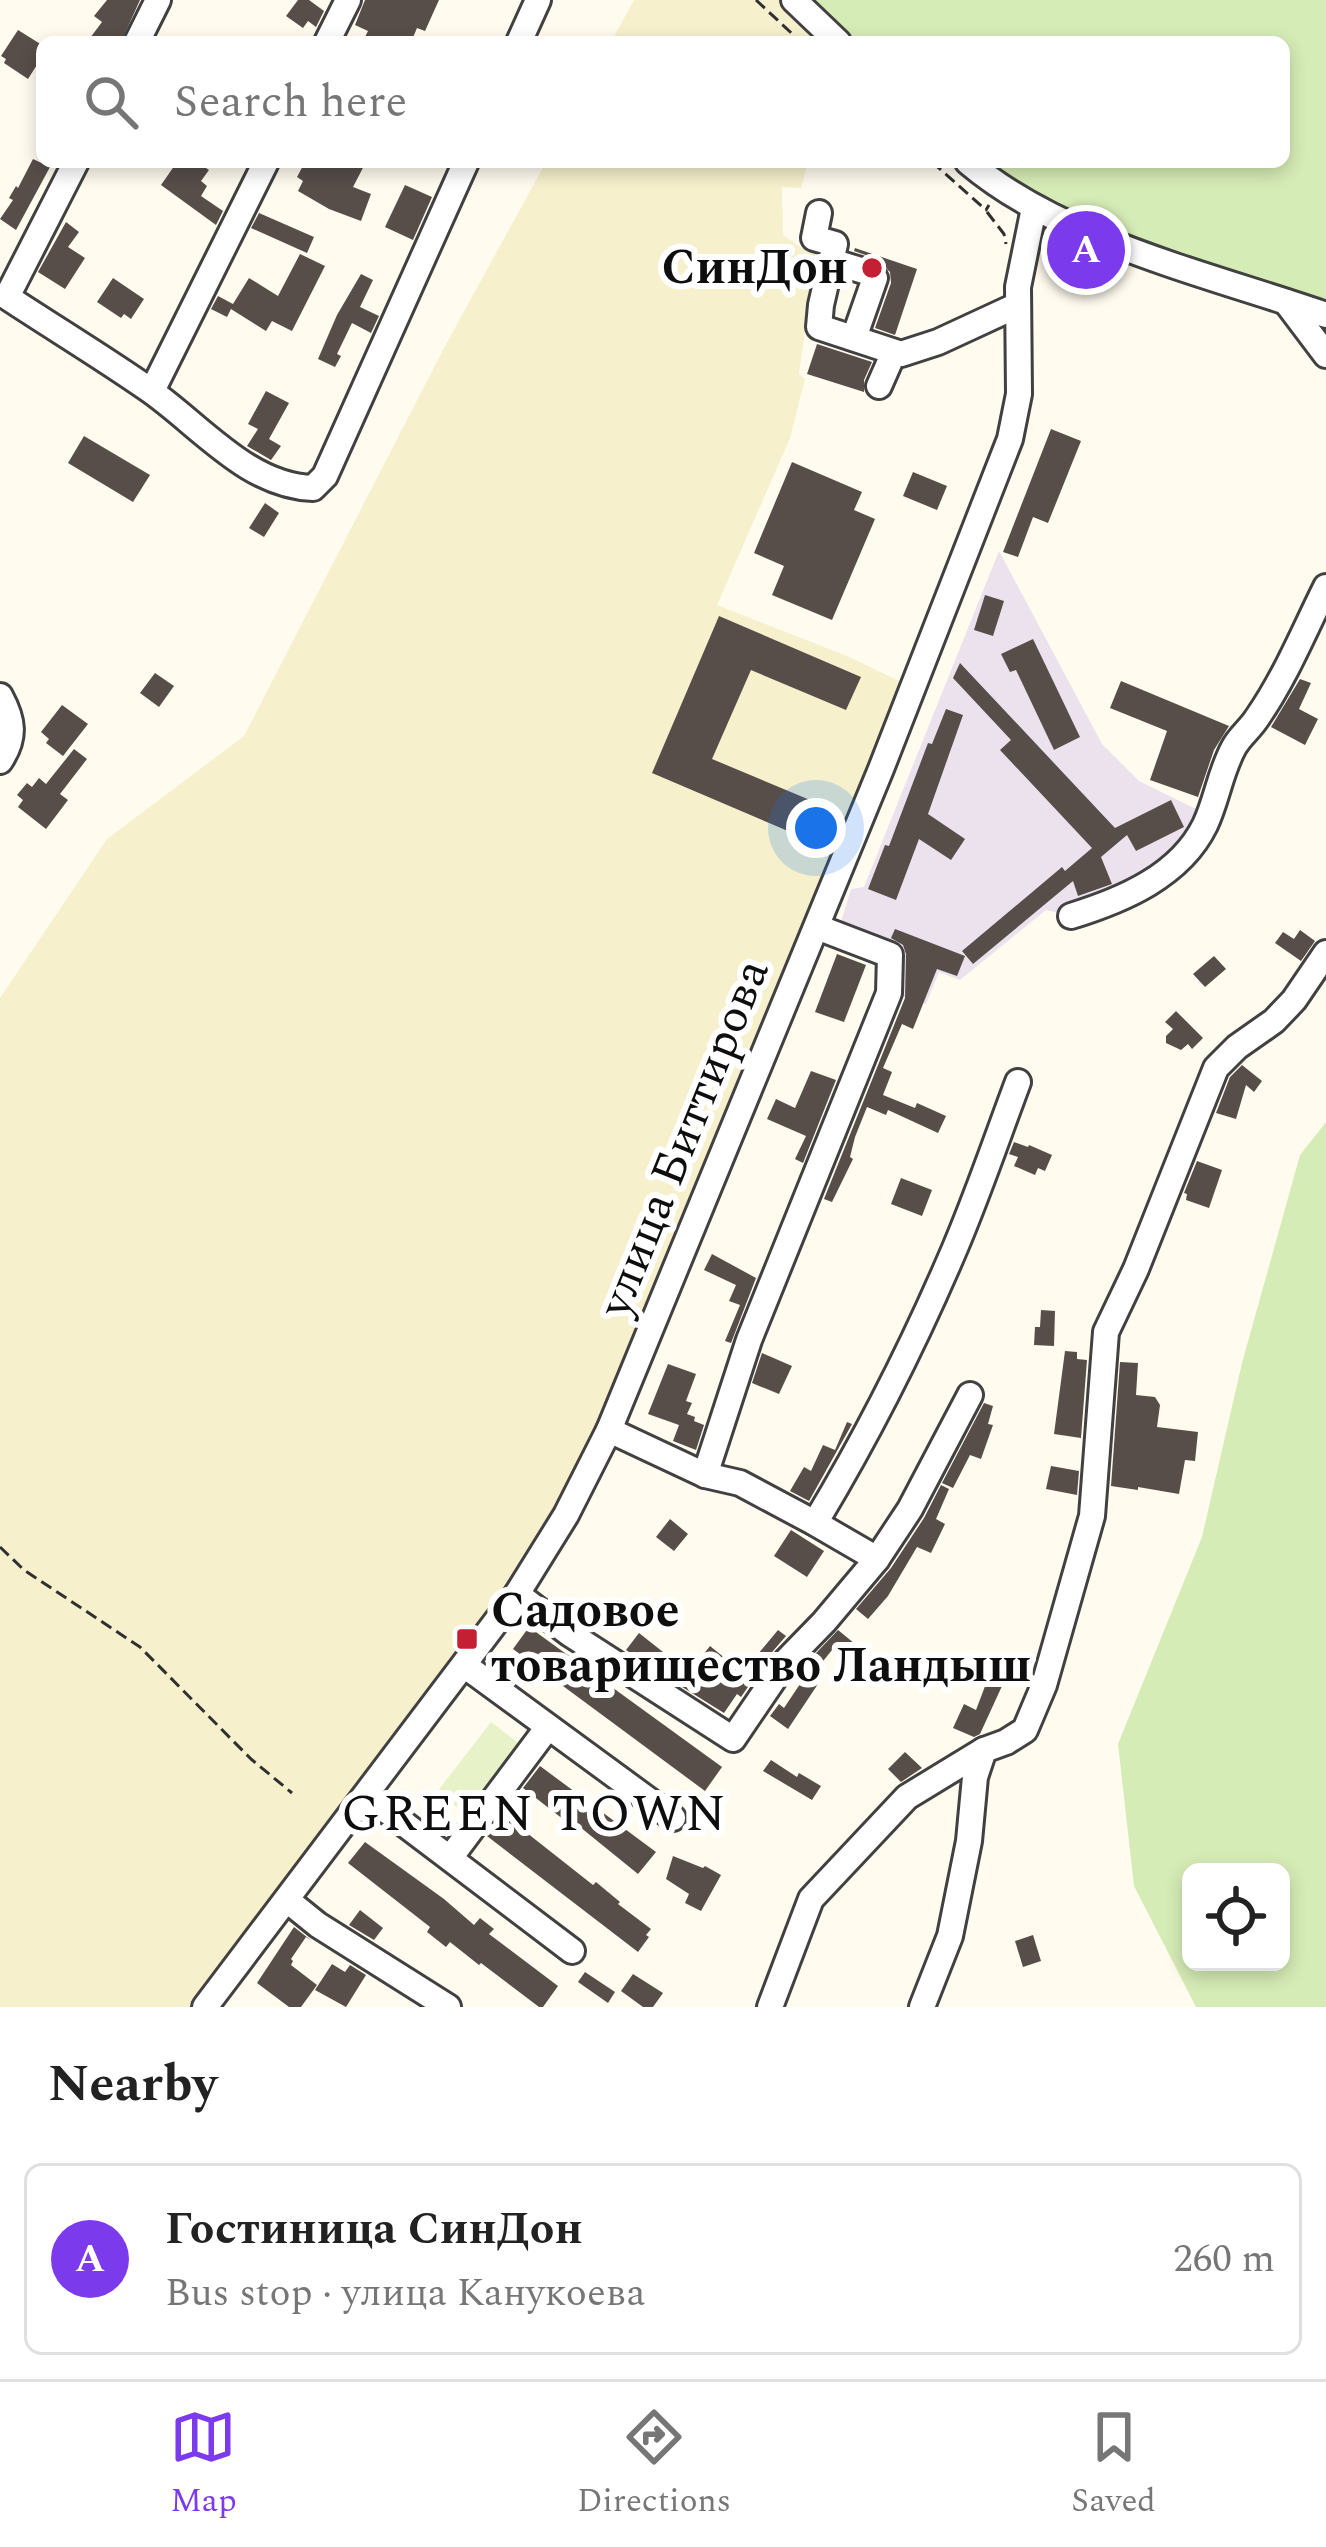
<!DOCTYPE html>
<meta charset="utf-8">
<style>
:root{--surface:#fff;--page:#f2f2f2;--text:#222;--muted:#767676;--line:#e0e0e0;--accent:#7c3aed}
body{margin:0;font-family:Spectral,serif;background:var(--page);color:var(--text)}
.controls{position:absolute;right:36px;bottom:36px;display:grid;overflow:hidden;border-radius:18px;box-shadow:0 6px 18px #0003}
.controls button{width:108px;height:108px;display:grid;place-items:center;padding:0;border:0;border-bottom:3px solid var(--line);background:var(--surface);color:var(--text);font:60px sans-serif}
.you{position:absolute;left:816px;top:828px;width:42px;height:42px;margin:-30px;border:9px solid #fff;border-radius:50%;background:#1a73e8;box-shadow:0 0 0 18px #1a73e833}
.badge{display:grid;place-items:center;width:78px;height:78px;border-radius:50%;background:var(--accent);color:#fff;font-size:39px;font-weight:700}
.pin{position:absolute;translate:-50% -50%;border:6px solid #fff;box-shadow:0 3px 12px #0006}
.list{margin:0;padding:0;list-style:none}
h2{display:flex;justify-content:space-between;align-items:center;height:156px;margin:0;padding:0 48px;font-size:51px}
h2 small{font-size:39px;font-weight:400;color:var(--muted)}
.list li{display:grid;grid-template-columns:78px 1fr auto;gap:36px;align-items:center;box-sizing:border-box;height:192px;margin:0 24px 24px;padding:0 24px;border:3px solid var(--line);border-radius:18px}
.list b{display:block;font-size:45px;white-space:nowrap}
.list p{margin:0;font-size:39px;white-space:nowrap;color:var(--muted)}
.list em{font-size:39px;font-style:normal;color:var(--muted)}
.icon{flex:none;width:66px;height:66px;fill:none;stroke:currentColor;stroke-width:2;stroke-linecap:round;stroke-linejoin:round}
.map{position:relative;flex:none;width:1326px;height:2007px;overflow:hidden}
.search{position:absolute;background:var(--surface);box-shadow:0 6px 18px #0003;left:36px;right:36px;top:36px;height:132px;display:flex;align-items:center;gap:30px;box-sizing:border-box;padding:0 42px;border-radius:18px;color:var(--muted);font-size:45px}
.sheet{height:372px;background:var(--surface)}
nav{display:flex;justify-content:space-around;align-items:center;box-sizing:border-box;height:168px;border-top:3px solid var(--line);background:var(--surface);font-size:33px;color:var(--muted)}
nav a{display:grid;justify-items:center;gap:6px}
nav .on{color:var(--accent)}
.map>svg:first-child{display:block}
.industrial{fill:#ebe2ed}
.farmland{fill:#f6f0cd}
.green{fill:#d6ecb6;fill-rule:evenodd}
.pitch{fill:#e7f2c9}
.building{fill:#574e4a}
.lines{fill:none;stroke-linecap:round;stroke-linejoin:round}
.minor-casing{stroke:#414141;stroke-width:30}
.path{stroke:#303030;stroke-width:3;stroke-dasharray:12 6;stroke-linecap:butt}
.minor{stroke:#fff;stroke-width:24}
.poi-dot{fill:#c51f34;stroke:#fff;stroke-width:4.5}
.labels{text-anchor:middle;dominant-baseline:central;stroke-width:12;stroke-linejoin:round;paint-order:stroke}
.poi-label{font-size:48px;font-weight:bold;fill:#0e0e0e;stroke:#fff;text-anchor:end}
.street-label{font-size:48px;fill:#0e0e0e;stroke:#fff}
.neighbourhood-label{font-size:51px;letter-spacing:3px;fill:#0e0e0e;stroke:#fff}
</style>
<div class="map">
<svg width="1326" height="2007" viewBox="0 0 1326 2007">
<rect width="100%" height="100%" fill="#fffbef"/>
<path class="industrial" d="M999,551L1102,744L1139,781L1200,811L1191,850L1071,916L1046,910L960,980L939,972L926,1004L889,993V955L837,935L851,889L864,887Z"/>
<g class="farmland">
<path d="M634,0H794L838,42H611Z"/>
<path d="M546,162H808L801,188L782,187L783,235L806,251L816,252L799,374L805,379L790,438L717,605L847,656L914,688L579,1491L205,2007H0V998L107,839L244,736L444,348Z"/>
</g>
<g class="green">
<path d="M794,0H1326V315L1192,271L968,162H1284V42H838Z"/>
<path d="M1326,1122V2007H1196L1134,1886L1118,1744L1202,1537L1242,1363L1300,1155ZM1281,1872V1962H1191V1872Z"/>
</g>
<path class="pitch" d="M491,1722L521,1745L467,1815L437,1792Z"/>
<g class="building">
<path d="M107,0H140L121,42H87L102,22L94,16Z"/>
<path d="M298,0H309L324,11L316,27L308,21L303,28L286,16Z"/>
<path d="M365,0H439L425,31L417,28L411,42H371L364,39L368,31L355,25Z"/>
<path d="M18,30L42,45V57L28,79L4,63L6,59L1,56Z"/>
<path d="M33,159L50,167L16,230L0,219L13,200L9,198L16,186L18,188Z"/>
<path d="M177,162H197L209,170L201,181L207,186L201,196L223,211L216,225L161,185Z"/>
<path d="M305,162H366L353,187L371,194L361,221L329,209L298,191L303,181L297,177Z"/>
<path d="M405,185L432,197L413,240L385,227Z"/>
<path d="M259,213L314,237L307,253L251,228Z"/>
<path d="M66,222L79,232L68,247L85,258L65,289L38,272Z"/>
<path d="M855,248L917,269L895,335L875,328L891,283L890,272L877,259L854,251Z"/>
<path d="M300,254L325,266L292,331L272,321L266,331L231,309L227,317L211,309L218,296L233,304L249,278L278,296Z"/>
<path d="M361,274L373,280L360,307L379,316L371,333L352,323L337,354L341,356L335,367L318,359L337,315Z"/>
<path d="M113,278L144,299L131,319L124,314L121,318L97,302Z"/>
<path d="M817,344L872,362L864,380V392L807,374Z"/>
<path d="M266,391L289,403L269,439L281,446L271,460L247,446L258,429L248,424Z"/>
<path d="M1051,429L1081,441L1048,523L1033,517L1018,557L1003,552Z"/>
<path d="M84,436L150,475L133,502L68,463Z"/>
<path d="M792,462L862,492L854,510L875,519L832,620L772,595L784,566L754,553Z"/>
<path d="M913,472L947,486L937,510L903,496Z"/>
<path d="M265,503L279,513L264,537L249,528Z"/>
<path d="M985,595L1004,601L993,636L974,630Z"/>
<path d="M719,616L861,677L846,710L751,670L712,759L810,800L795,834L652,773Z"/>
<path d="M1033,639L1080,737L1054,750L1016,670L1010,672L1001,654Z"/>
<path d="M960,663L1115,828L1171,800L1184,827L1136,851L1127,835L1101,857L1112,884L1078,896L1073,881L973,964L962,951L1062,867L1065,871L1092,848L1000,750L1011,740L953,678Z"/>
<path d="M155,673L174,686L159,707L140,693Z"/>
<path d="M1300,679L1311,683L1299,709L1318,719L1305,745L1271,727Z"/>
<path d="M1121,681L1229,726L1214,750L1198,797L1150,780L1167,731L1110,708Z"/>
<path d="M62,705L88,724L63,756L46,743L49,739L41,732Z"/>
<path d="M946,709L963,715L928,814L965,839L951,860L919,839L896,900L868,889L885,845L889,846L928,743L932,744Z"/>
<path d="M74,749L87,759L60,794L68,800L46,829L18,807L23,800L17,795L27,783L32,787L39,778L46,784Z"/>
<path d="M895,929L965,956L957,976L937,969L913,1029L902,1024L883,1068L892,1072L883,1095L915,1108L917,1103L946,1116L938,1133L888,1110L886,1115L867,1107L855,1137L850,1157L853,1159L832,1202L824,1199L905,998L906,954L903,945L891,938Z"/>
<path d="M1300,930L1315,941L1301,961L1275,943L1283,932L1294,939Z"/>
<path d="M837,954L866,965L844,1022L815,1012Z"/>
<path d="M1214,956L1226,969L1205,987L1193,974Z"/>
<path d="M1176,1011L1203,1038L1192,1049L1188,1044L1181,1050L1166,1043V1036L1173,1029L1165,1022Z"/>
<path d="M1242,1065L1262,1081L1254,1092L1246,1085L1236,1119L1216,1113L1230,1077Z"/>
<path d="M811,1071L836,1080L803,1163L795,1159L806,1136L767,1119L776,1099L795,1108Z"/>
<path d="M1014,1142L1028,1147L1029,1145L1052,1155L1045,1171L1038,1168L1035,1175L1014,1166L1018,1157L1009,1154Z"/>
<path d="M1197,1161L1222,1170L1209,1208L1186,1200L1187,1194L1184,1193Z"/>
<path d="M901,1178L932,1190L922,1216L891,1204Z"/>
<path d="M712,1254L756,1278L731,1343L725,1341L740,1305L729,1301L736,1285L704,1270Z"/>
<path d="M1041,1310L1055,1311L1054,1346L1034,1345L1035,1327H1040Z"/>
<path d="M1065,1351L1077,1352V1359L1087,1360L1081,1438L1054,1434Z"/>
<path d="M762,1353L792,1366L779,1394L752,1383Z"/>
<path d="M1120,1362L1138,1363L1136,1395L1155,1397L1160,1405L1157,1427L1198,1432L1195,1461L1185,1460L1179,1494L1138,1487V1490L1111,1486Z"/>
<path d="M668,1364L696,1374L686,1401L692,1403L687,1414L695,1417L694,1421L704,1425L696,1450L673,1441L679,1425L648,1414Z"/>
<path d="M984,1403L993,1406L988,1424L993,1425L981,1459L970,1455L953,1488L942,1483Z"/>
<path d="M847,1422L852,1424L809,1501L790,1491L804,1467L811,1471L823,1445L835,1450Z"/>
<path d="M1051,1466L1079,1471L1077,1495L1046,1489Z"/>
<path d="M941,1485L949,1489L936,1519L945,1524L931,1553L917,1547L888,1596L868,1619L856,1609L891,1568L924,1518Z"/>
<path d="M670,1519L688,1534L674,1551L656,1537Z"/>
<path d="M791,1530L824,1551L807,1577L774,1556Z"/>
<path d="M529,1627L722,1767L705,1791L513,1649Z"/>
<path d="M778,1630L786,1636L773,1651L741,1697L737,1694L724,1713L679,1685L710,1646L726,1659L730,1653L748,1666Z"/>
<path d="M838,1630L860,1648L847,1663L832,1650L811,1676L820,1681L788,1729L770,1716L779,1704L784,1708L800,1684L793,1680L799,1671Z"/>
<path d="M639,1633L663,1652L651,1667L626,1650Z"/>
<path d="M987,1681L1002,1686L980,1734L974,1737L953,1728L964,1704L976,1710Z"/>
<path d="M905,1752L922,1768L901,1782L888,1769Z"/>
<path d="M771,1760L797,1777L799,1773L821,1786L812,1800L763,1771Z"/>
<path d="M540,1766L656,1852L638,1874L580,1827L577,1830L523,1788Z"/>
<path d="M503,1814L593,1885L596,1882L620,1902L618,1904L651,1929L646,1935L649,1937L638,1952L487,1836Z"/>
<path d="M365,1842L444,1899L474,1925L480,1918L494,1929L489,1934L558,1986L543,2007H539L481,1963L479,1965L450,1942L446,1947L427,1932L430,1927L348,1863Z"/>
<path d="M673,1856L703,1868L705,1866L721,1875L701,1911L685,1903L689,1894L666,1879Z"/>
<path d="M360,1910L383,1928L374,1940L349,1925Z"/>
<path d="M294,1927L312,1941L306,1937L291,1959L293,1961L291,1965L317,1985L301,2007H289L257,1983Z"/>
<path d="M1033,1935L1041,1961L1023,1967L1015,1941Z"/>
<path d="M332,1964L345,1972L350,1965L366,1975L346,2007L315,1990Z"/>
<path d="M585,1972L615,1992L608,2003L578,1982Z"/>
<path d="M633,1974L663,1993L653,2007H643L621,1991Z"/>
</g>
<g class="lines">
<g class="minor-casing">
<g id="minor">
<path d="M794,0L838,42"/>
<path d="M137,42L158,0"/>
<path d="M327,42L348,0"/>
<path d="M519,42L538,0"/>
<path d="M76,162L7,297C54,328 102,357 148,389C199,424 247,486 313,488L325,476L466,162"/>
<path d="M968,162C1061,241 1211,275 1326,315"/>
<path d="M819,213L814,238L835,244L821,305L819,327L901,354L938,342L1018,305"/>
<path d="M831,261L867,272L875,278L854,338"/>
<path d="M1286,302L1326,355"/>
<path d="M879,386L894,352"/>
<path d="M152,391L266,162"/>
<path d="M0,696C13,720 16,737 0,761"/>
<path d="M1071,916C1123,900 1180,876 1205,825C1217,800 1220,772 1234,747C1240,736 1250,729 1257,718C1285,678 1304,631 1326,587"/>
<path d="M609,1430L705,1475L740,1483L815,1523L877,1559"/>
<path d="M705,1475L749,1340L889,993L890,955L817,927"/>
<path d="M815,1523C868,1435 915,1342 955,1248C978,1194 997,1138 1018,1082"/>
<path d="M517,1594L570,1634L733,1739L786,1661L824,1622L877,1559L910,1509L970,1395"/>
<path d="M464,1665L673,1818"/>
<path d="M366,1795L572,1951"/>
<path d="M450,1858L548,1727"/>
<path d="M287,1900L318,1925L448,2007"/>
<path d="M205,2007L517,1594L566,1515L609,1430L881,769L1010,439L1019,394L1018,287L1034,208"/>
<path d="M770,2007L811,1899L907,1797L984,1750"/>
<path d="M922,2007L950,1936L969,1841L975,1777L984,1750L1006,1742L1025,1730L1044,1685L1092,1516L1106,1332L1136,1269L1216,1068L1237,1047L1274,1021L1294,1000L1326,953"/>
</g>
</g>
<g class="path">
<path d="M756,0L801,42"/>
<path d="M932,162L986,210L989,205"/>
<path d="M987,212L1004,234L1006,244"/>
<path d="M0,1547L24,1570L140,1647L251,1759L292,1793"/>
</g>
<use href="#minor" class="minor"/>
</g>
<g class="poi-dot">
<circle cx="872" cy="268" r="12"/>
<rect x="455" y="1627" width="24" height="24" rx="6"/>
</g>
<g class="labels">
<g class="poi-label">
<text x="848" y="268">СинДон</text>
<text x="491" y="1611" text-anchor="start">Садовое<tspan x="491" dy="55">товарищество Ландыш</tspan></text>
</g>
<g class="street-label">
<text transform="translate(684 1138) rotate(-68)">улица Биттирова</text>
</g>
<g class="neighbourhood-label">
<text x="535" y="1815">GREEN TOWN</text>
</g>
</g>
</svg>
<div class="controls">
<button><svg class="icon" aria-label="locate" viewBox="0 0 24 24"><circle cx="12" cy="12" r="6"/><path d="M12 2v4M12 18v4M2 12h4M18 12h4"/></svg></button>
</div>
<div class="you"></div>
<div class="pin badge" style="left:1086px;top:250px">A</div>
<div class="search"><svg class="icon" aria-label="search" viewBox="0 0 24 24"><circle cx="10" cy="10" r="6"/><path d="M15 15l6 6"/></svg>Search here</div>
</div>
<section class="sheet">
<h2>Nearby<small></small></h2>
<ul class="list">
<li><span class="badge">A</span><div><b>Гостиница СинДон</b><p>Bus stop · улица Канукоева</p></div><em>260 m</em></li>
</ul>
</section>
<nav>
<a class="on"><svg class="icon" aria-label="map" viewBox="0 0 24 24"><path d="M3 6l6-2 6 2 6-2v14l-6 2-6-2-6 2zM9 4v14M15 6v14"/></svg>Map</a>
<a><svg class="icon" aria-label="directions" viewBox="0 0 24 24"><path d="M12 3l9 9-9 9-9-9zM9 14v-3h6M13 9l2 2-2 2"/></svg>Directions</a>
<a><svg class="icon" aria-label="saved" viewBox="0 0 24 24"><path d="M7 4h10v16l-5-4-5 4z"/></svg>Saved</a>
</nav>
